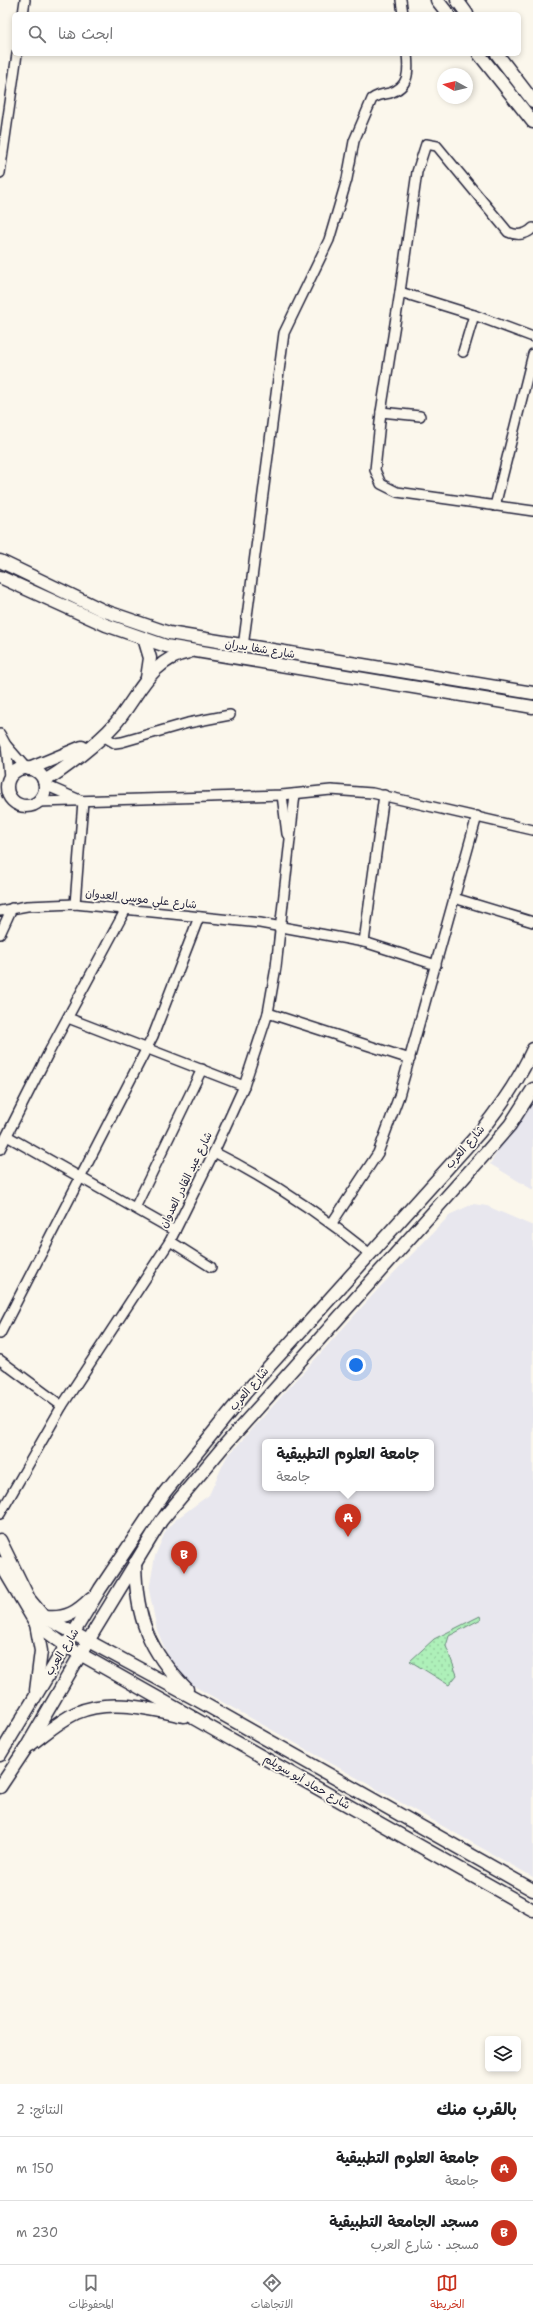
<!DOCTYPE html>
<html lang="ar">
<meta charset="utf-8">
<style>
:root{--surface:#fff;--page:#f6f6f6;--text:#202124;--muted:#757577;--line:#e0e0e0;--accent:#c8321e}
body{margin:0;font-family:"Shantell Sans","Playpen Sans Arabic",sans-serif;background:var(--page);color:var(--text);direction:rtl}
.controls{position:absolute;right:12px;bottom:12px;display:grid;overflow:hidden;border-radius:6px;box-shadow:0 2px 6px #0003}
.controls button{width:36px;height:36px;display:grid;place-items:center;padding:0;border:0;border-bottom:1px solid var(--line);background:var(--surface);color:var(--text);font:20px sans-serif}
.compass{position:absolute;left:437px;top:68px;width:36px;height:36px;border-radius:50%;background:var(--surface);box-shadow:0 2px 6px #0003;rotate:278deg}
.you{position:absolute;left:356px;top:1365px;width:14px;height:14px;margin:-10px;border:3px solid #fff;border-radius:50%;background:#1a73e8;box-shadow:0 0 0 6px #1a73e833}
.badge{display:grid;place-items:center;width:26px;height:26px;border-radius:50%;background:var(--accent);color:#fff;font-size:13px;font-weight:700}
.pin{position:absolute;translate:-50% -33px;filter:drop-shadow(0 1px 2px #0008)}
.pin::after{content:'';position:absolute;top:21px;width:14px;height:12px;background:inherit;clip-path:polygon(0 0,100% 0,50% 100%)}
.popup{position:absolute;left:262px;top:1439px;width:172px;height:52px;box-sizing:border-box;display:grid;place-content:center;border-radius:6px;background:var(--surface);filter:drop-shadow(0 1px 3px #0005);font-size:13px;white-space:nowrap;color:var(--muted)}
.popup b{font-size:15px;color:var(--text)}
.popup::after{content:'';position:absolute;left:50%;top:100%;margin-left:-8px;border:8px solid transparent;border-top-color:var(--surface)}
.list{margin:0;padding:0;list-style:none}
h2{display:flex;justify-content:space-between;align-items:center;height:52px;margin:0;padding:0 16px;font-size:17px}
h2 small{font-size:13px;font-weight:400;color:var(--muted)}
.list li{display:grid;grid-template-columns:26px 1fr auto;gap:12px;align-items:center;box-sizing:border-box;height:64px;padding:0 16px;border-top:1px solid var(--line)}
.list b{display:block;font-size:15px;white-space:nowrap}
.list p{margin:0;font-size:13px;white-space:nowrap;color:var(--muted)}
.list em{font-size:13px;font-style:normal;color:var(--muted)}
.icon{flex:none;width:22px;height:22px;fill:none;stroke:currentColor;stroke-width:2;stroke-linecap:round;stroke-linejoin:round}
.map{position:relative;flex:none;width:533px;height:2084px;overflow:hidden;direction:ltr}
.search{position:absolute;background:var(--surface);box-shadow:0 2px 6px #0003;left:12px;right:12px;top:12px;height:44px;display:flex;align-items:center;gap:10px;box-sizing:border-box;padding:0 14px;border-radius:6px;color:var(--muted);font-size:15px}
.sheet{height:180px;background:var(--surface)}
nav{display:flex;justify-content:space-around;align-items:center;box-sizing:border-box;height:56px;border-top:1px solid var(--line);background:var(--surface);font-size:11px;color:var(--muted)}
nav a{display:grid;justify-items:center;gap:2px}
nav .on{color:var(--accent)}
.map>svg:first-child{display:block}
.built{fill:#e8e7ee;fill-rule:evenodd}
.grass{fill:url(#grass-dots);stroke:#68897a}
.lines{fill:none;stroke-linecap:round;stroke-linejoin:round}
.street-casing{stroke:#22223b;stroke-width:12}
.secondary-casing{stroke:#22223b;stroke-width:15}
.street{stroke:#fbf7ec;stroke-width:9}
.secondary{stroke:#fbf7ec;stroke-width:12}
.labels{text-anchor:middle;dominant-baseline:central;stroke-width:3.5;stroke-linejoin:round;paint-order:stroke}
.street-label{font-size:11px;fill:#22223b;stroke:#fbf7ec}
</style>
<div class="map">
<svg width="533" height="2084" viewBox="0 0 533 2084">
<defs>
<pattern id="grass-dots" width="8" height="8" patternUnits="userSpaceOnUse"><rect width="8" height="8" fill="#aef0b9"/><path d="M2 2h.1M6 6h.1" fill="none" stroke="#95cea0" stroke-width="1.8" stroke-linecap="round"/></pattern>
</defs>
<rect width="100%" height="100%" fill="#fbf7ec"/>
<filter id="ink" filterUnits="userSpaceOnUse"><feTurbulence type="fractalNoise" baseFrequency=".025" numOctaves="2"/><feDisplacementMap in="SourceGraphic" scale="8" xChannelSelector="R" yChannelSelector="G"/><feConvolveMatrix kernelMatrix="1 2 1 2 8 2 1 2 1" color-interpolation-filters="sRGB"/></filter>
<g filter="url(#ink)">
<g class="built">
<path d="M533,1090V1190L490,1164Z"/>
<path d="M473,1204L487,1206L533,1226V1877L192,1685L170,1661L157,1630L149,1590L155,1556L166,1530L175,1520L209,1495L226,1458L380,1287L451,1214ZM265,1442H431V1488H265Z"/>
</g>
<path class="grass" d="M480,1616L481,1619L449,1636L446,1646L457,1675L449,1685L410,1661L434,1639Z"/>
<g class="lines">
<g class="street-casing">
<g id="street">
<path d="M401,0L403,14"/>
<path d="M23,14L25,0"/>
<path d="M0,173L17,54"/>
<path d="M400,292L417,172L426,144L437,146L508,232C517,236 526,235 533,228"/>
<path d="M533,337L474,315L400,292L381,412L375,470L381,484L397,492L533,511"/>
<path d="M463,352L474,315"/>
<path d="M381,412L420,416"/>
<path d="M495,506L533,354"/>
<path d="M243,647L284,333L329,240L347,179L354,141L372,99C377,95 383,94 390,93C409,87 409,72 407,54"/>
<path d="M0,734L6,745L26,768"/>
<path d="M103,736L115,743L122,742L188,723L230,715"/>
<path d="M6,745L9,777"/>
<path d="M45,785L82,801"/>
<path d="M282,795L287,834"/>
<path d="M38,802L282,795L331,790L372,793L533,830"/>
<path d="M454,898L533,922"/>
<path d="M75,904L83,801"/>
<path d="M0,911L27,906L75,904L260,923L364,942L436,965"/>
<path d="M0,934L12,908"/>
<path d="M364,942L384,795"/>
<path d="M268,1013L410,1059"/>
<path d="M68,1018L244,1086"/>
<path d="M7,1136L175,1231"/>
<path d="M0,1149L49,1052L126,909"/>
<path d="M214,1152C270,1180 322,1215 370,1254"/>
<path d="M135,1208L202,1069"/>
<path d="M332,1223L378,1153L399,1096L477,816"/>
<path d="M170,1241L211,1267"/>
<path d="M0,1334L153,1036L199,917"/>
<path d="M0,1360L62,1406"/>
<path d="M0,1514L62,1406L170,1241L214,1152L244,1086L268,1013L276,967L295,794"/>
</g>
</g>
<g class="secondary-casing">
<g id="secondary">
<path d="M437,0L448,14"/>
<path d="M457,0L467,14"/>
<path d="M479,54L533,122"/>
<path d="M497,54L533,101"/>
<path d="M0,561L102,610L169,633L533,693"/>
<path d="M0,577L106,625L166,646L533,707"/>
<path d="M144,638L150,658L147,678"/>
<circle cx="26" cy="787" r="19"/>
<path d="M29,769L82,747"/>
<path d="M44,781C63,771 100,741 115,724C138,697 150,659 189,652"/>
<path d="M0,1540L29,1599L44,1617L199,1701L533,1890"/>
<path d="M0,1563L36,1624L66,1646L533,1910"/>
<path d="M135,1563C136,1617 148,1651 187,1689"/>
<path d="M46,1617C66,1619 77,1612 91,1598"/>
<path d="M36,1691L41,1651L36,1624"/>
<path d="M30,1745C45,1734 59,1721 76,1713C110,1698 150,1709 184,1716"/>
<path d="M0,1755L100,1589L165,1492L246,1392L479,1133C501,1106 519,1080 533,1049"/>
<path d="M0,1787L26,1748L94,1631L161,1521L223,1447L485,1154L510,1125L533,1089"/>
</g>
</g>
<use href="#street" class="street"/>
<use href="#secondary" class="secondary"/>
</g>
</g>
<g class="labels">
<g class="street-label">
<text transform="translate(260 649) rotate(9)">شارع شفا بدران</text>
<text transform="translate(141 899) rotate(6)">شارع علي موسى العدوان</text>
<text transform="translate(465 1147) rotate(-49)">شارع العرب</text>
<text transform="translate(186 1180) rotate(-64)">شارع عبد القادر العدوان</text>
<text transform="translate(249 1389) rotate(-49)">شارع العرب</text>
<text transform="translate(62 1652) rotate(-58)">شارع العرب</text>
<text transform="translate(307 1782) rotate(30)">شارع حماد أبو سويلم</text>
</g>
</g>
</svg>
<div class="controls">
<button><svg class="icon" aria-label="layers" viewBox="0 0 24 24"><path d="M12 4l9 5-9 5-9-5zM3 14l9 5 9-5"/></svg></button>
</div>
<svg class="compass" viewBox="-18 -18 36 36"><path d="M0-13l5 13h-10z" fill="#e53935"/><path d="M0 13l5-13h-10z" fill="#757577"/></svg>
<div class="you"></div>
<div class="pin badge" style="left:348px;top:1537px">A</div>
<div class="popup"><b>جامعة العلوم التطبيقية</b>جامعة</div>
<div class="pin badge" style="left:184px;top:1574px">B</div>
<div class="search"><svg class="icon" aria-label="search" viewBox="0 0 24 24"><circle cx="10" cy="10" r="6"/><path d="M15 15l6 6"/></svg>ابحث هنا</div>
</div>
<section class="sheet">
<h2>بالقرب منك<small>النتائج: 2</small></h2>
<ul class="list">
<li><span class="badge">A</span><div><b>جامعة العلوم التطبيقية</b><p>جامعة</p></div><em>150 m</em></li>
<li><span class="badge">B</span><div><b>مسجد الجامعة التطبيقية</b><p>مسجد · شارع العرب</p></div><em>230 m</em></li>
</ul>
</section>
<nav>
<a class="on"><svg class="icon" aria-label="map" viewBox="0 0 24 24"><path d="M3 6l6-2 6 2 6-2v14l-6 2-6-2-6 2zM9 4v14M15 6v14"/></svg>الخريطة</a>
<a><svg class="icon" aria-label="directions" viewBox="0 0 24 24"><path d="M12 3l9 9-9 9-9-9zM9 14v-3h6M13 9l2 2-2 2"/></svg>الاتجاهات</a>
<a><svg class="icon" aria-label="saved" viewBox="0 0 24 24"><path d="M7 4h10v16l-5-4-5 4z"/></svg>المحفوظات</a>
</nav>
